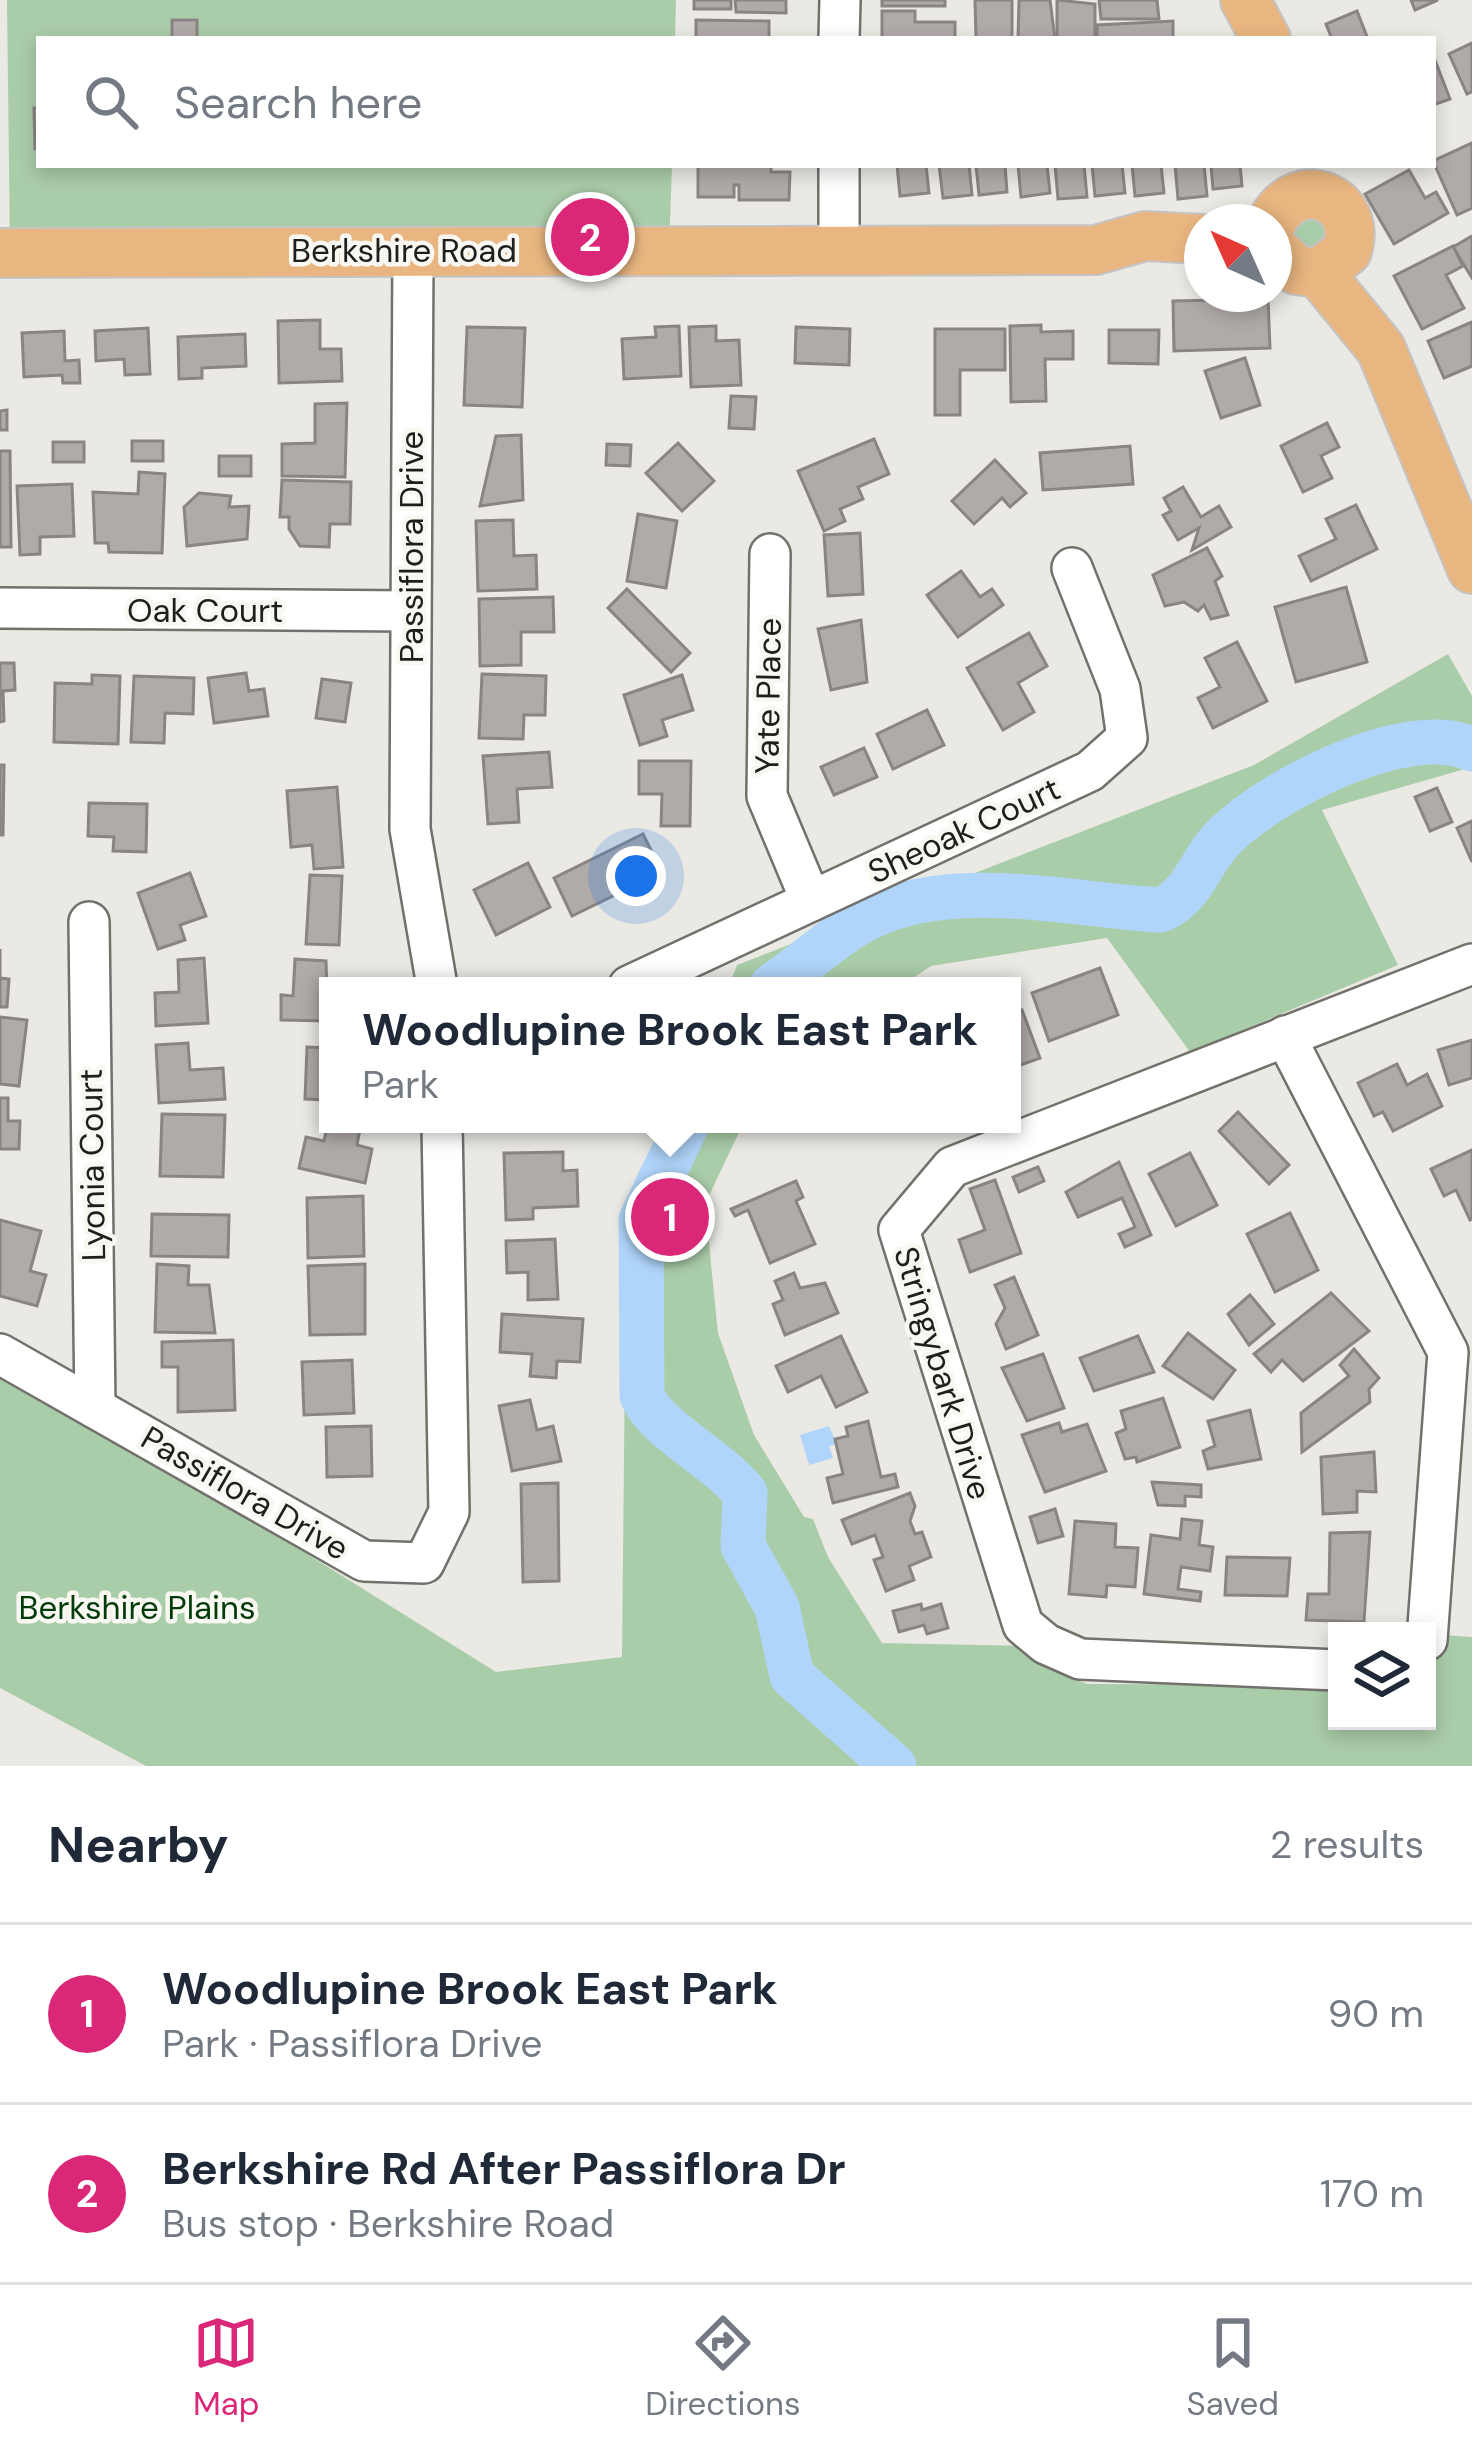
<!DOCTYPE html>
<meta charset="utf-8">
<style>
:root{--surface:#fff;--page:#f2f2f3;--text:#1f2937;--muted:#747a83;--line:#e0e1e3;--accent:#db2777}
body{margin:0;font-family:"DM Sans",sans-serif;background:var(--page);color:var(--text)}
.controls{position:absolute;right:36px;bottom:36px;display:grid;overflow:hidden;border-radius:0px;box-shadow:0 6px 18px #0003}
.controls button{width:108px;height:108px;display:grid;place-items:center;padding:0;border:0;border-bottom:3px solid var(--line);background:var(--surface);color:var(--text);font:60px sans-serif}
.compass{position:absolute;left:1184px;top:204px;width:108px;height:108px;border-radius:50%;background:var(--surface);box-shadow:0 6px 18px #0003;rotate:315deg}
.you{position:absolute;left:636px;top:876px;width:42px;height:42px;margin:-30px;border:9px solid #fff;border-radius:50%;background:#1a73e8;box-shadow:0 0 0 18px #1a73e833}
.badge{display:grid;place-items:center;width:78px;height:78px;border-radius:50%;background:var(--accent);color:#fff;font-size:39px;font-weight:700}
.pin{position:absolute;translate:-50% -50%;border:6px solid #fff;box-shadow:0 3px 12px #0006}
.popup{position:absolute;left:319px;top:977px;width:702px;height:156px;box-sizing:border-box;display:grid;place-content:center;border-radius:0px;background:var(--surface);filter:drop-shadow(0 3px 9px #0005);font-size:39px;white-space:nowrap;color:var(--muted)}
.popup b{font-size:45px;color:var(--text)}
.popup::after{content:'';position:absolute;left:50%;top:100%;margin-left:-24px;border:24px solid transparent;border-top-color:var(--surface)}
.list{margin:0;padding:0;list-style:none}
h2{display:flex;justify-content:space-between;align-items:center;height:156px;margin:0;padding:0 48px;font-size:51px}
h2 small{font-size:39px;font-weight:400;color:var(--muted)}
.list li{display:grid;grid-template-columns:78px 1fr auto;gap:36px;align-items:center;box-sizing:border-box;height:180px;padding:0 48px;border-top:3px solid var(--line)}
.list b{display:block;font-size:45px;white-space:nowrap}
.list p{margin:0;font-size:39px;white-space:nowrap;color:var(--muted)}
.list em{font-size:39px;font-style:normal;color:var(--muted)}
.icon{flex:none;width:66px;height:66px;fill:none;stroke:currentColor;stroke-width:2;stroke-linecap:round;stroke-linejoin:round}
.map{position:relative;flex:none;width:1472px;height:1766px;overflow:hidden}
.search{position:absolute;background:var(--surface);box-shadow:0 6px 18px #0003;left:36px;right:36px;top:36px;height:132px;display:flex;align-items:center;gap:30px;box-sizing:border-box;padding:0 42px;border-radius:0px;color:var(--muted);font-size:45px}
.sheet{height:516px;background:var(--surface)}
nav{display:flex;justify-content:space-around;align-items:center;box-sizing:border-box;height:168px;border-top:3px solid var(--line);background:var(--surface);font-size:33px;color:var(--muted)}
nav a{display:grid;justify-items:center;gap:6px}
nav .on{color:var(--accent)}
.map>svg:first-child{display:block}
.green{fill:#aacda9}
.water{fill:#b0d5fa}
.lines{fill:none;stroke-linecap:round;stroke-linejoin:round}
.river{stroke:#b0d5fa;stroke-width:45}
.building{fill:#b0aaa8;stroke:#8a8583;stroke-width:3}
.minor-casing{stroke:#72716c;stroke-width:44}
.major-casing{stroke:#c4c4c4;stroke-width:52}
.minor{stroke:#fff;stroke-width:39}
.major{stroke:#e9b681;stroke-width:48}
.labels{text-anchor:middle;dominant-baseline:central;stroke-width:9;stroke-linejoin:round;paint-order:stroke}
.street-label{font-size:33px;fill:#1e1e1c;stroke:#f8f7f1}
.park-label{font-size:33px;fill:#023b0a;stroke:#f8f7f1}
</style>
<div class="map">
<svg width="1472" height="1766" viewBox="0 0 1472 1766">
<rect width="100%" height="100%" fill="#ebe9e4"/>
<g class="green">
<path d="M7,0H676L675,39H39V165H672L669,251L10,253Z"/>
<circle cx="1309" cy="231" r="16"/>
<path d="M1448,654L1472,696V767L1322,810L1398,965L1190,1052L1107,938L931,966L901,986H729L737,965L1254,765Z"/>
<path d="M669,1124H743L705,1204L718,1333L754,1435L804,1517L813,1519L828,1557L882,1643L1025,1646L1053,1670L1087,1684L1337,1685V1721H1427V1652L1443,1635L1472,1637V1766H146L0,1688V1362L496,1672L622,1657L625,1358L638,1173Z"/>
</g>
<path class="water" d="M829,1426L837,1444L829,1446L833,1458L809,1465L800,1435Z"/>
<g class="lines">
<g class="river">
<path d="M772,986C805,964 836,933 872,916C958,876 1070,905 1161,910C1197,893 1199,860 1226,835C1275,788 1407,720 1472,749"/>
<path d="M687,1124L641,1220L642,1396C659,1432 716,1457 745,1493L743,1546L777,1607L792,1676L894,1766"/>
</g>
</g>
<g class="building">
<rect x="694" y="0" width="37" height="9"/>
<path d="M735,0H786V13L736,12Z"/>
<rect x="882" y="0" width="63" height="6"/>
<path d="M975,0H1012V39H976Z"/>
<path d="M1019,0H1050L1055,39H1018Z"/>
<path d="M1057,0L1095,4V39H1057Z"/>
<path d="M1099,0H1157L1159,19H1101Z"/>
<path d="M1411,0H1438L1415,10Z"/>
<path d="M882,11H915V22H955V39L882,38Z"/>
<path d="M1357,11L1368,39H1332L1326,24Z"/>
<path d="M172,20H197V39H270H172Z"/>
<path d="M696,20L769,21V39H696Z"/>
<path d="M1173,21V39H1097V25Z"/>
<path d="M1472,43V92L1467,94L1449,54Z"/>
<path d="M1433,55L1450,99L1433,105Z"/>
<path d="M34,108H39V149H35Z"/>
<path d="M1472,143V208L1457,215L1433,161Z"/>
<path d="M698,165H771V172H790L789,200H739V185H734V197H698Z"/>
<path d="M897,165H926L929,193L900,196Z"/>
<path d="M939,165H969L972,195L943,198Z"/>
<path d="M976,165H1005L1007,192L979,195Z"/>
<path d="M1018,165H1047L1050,193L1021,197Z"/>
<path d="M1055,165H1084L1087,197L1058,199Z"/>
<path d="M1092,165H1122L1125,193L1095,196Z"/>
<path d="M1132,165H1161L1164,193L1135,196Z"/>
<path d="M1175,165H1204L1207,196L1178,199Z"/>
<path d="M1211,165H1240L1242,186L1213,189Z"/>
<path d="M1409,170L1425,198L1436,192L1448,213L1394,244L1365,194Z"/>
<path d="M1472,236V278L1453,247Z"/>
<path d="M1453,246L1463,266L1446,275L1464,308L1422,329L1394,276Z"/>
<path d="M1268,299L1270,348L1174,351L1173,301Z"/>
<path d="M320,320V349H341L342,381L279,383L278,321Z"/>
<path d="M1472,322V366L1444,378L1428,341Z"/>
<path d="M1041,325V332L1073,331V359H1045L1046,401L1011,402L1010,326Z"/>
<path d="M679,326L681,376L624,379L622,339L656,337L655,327Z"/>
<path d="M716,326V341L739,340L741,385L691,387L689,327Z"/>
<path d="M467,327L525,328L522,407L464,405Z"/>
<path d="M796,327L850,329L849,365L795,363Z"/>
<path d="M148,328L150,374L125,375L124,359L96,361L95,331Z"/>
<path d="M935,329H1005V370H960V415H935Z"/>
<path d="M1109,330H1159L1158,364L1109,363Z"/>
<path d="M64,331L65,361L79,360L80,383H63L62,375L24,377L22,333Z"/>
<path d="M245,334L246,366L202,368V378L179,379L178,337Z"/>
<path d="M1245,358L1260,405L1221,418L1205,371Z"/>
<path d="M731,396L756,397L754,429L729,428Z"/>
<path d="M347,403L345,477L282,476V444L315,443V404Z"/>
<path d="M7,410V430H0V411Z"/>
<path d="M1327,423L1339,447L1321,456L1332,478L1303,492L1281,446Z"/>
<path d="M521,435L523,500L480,506L496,436Z"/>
<path d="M874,439L889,474L858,487L863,499L840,509L845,521L824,531L798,471Z"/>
<rect x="132" y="441" width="31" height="20"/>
<rect x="53" y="442" width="31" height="20"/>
<path d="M678,443L714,481L682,511L646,473Z"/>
<path d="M607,444L631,445L630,466L606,465Z"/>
<path d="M1130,446L1133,484L1043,490L1040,453Z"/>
<path d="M0,451H10L11,547H0Z"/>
<rect x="219" y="456" width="32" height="20"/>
<path d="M995,460L1026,493L1010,507L1002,498L974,524L952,501Z"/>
<path d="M139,472L165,474L162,553L109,552L108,543H95L93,492L138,494Z"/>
<path d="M282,480L351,482L350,524H330L329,547L300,546L289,529V517H280Z"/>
<path d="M72,484L74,536L40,537V554L20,555L17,486Z"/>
<path d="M1183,487L1201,517L1219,506L1231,527L1192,550L1199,528L1178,540L1163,515L1171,511L1164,498Z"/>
<path d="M199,493L231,496L229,507L249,506L247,539L187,546L184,507Z"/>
<path d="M1356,505L1377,549L1311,581L1299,556L1336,539L1326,519Z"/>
<path d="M638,514L677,521L666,588L627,581Z"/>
<path d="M513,520L514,556L536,555L537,589L478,591L476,521Z"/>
<path d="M860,533L863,594L828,596L824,535Z"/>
<path d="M1207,548L1222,576L1215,581L1228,615L1211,619L1204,605L1198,611L1184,602L1165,606L1153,575Z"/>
<path d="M961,571L980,597L992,589L1003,605L958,637L927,595Z"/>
<path d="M1346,587L1367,662L1296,682L1275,607Z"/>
<path d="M627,589L690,653L671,672L608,608Z"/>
<path d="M553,597L554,632H521V665L480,666L479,599Z"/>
<path d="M861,620L867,682L831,690L818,629Z"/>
<path d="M1029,633L1047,666L1018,683L1034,712L1003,730L967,668Z"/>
<path d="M1237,642L1267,701L1213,728L1198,698L1220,687L1205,658Z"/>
<path d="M0,663H14L15,690L3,691L4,721L0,722Z"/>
<path d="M246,673L249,691L264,689L268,716L214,723L208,678Z"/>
<path d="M482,674L546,676L545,715H524L523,739L479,738Z"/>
<path d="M92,675L120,676L118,744L54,742L55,683L92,684Z"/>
<path d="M682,675L693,710L662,720L667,736L640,745L624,695Z"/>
<path d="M134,676L194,678L193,714L165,713L164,743L131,742Z"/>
<path d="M322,679L351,683L345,722L316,718Z"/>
<path d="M927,710L944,745L893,769L877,734Z"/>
<path d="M864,748L877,777L834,795L821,767Z"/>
<path d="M549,752L552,787L517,789L519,822L488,824L483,756Z"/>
<path d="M639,761H691L690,826H661L662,794H639Z"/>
<path d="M0,765H4L3,835H0Z"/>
<path d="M337,787L343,867L314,869L312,845L291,847L287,791Z"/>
<path d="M1437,788L1452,822L1430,831L1415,797Z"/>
<path d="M89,803L147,804L146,852L113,851L114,837L88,836Z"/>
<path d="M1472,821V862L1457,828Z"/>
<path d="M643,834L662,872L572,916L554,878Z"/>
<path d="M528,863L550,907L496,935L474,890Z"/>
<path d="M190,873L206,916L180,925L185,940L158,949L138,893Z"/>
<path d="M310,875L342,876L339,945L306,944Z"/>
<path d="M0,949V978L9,979L7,1007H0Z"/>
<path d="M204,958L208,1023L156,1026L155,993L179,992L178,960Z"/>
<path d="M295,959L326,961L328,1021L281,1020V995L293,996Z"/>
<path d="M1100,968L1118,1015L1049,1041L1032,993Z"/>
<path d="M1022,1010L1040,1058L1012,1068V1014Z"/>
<path d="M0,1017L27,1020L19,1086L0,1084Z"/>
<path d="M1472,1040V1078L1449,1085L1438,1050Z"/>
<path d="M188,1043L190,1070L223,1068L225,1099L159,1103L156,1045Z"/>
<path d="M307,1047L328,1048V1100L305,1099Z"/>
<path d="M1397,1064L1407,1085L1427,1074L1442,1106L1393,1131L1383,1112L1374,1116L1358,1083Z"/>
<path d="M0,1098H8V1121H20L19,1149H0Z"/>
<path d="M1238,1112L1289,1165L1269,1184L1219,1131Z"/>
<path d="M162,1114L225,1115L223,1177L160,1176Z"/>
<path d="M328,1122L361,1124L357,1145L372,1149L365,1183L299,1168L306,1137L324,1141Z"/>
<path d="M1472,1150V1219L1470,1220L1456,1190L1444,1196L1431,1169Z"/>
<path d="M563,1152V1171L577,1170L578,1206L533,1208V1219L506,1220L504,1153Z"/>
<path d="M1190,1153L1217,1205L1176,1226L1149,1174Z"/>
<path d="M1119,1162L1151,1235L1125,1247L1119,1234L1135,1227L1122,1198L1078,1217L1066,1192Z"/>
<path d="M1038,1167L1044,1181L1019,1192L1013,1177Z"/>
<path d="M995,1180L1021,1253L970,1272L959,1240L985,1230L970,1189Z"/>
<path d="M796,1181L803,1197L796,1201L815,1244L770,1263L748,1210L735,1216L731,1209Z"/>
<path d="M363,1196L364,1256L308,1258L307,1198Z"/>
<path d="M1290,1213L1318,1270L1275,1292L1247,1234Z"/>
<path d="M152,1214L229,1215L228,1257L151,1256Z"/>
<path d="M0,1220L41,1231L30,1271L46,1275L37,1306L0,1296Z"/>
<path d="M555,1239L558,1299L528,1300V1272L507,1273L506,1241Z"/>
<path d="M157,1264L189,1266L188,1285H209L215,1333L155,1332Z"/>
<path d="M365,1264V1334L310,1335L308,1266Z"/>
<path d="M794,1273L800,1288L825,1283L838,1313L785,1335L773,1304L783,1300L775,1281Z"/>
<path d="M1014,1277L1038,1335L1006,1349L996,1324L1005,1308L995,1285Z"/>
<path d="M1331,1293L1369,1331L1303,1381L1282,1360L1271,1372L1254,1354Z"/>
<path d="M1250,1295L1274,1324L1249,1345L1228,1314Z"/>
<path d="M502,1314L583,1319L580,1362L557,1361L556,1378L530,1376L532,1354L500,1352Z"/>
<path d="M1188,1333L1235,1370L1213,1399L1163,1366Z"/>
<path d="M841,1336L867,1392L836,1407L821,1376L788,1392L776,1366Z"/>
<path d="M1138,1336L1154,1372L1094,1391L1080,1358Z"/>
<path d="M233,1340L235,1410L178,1412V1367H162V1342Z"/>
<path d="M1354,1349L1379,1378L1369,1389L1370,1402L1302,1452L1301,1413L1349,1376L1340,1365Z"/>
<path d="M1043,1354L1064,1408L1027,1421L1002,1368Z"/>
<path d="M352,1360L354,1413L304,1415L302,1362Z"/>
<path d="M1163,1398L1180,1447L1137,1462L1136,1457L1125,1459L1116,1433L1126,1429L1121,1411Z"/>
<path d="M530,1400L537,1430L553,1426L561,1461L512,1471L499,1406Z"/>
<path d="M1250,1410L1261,1459L1208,1469L1203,1451L1215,1446L1208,1421Z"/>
<path d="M868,1421L881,1477L895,1474L898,1487L833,1503L827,1478L843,1474L835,1439L848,1436L846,1427Z"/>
<path d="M1059,1423L1062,1432L1087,1424L1106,1471L1045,1492L1022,1435Z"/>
<path d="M371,1426L372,1476L327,1477L326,1427Z"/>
<path d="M1374,1452L1376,1492L1357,1491V1512L1323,1514L1321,1457Z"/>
<path d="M1152,1482L1201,1485V1497L1185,1496V1506L1158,1505Z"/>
<path d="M558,1483L559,1581L523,1582L521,1484Z"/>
<path d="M910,1493L915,1506L910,1521L915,1534L922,1532L931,1557L909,1566L914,1580L886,1591L874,1560L883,1557L875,1535L852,1544L842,1520Z"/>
<path d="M1055,1509L1063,1536L1038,1543L1030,1517Z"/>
<path d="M1182,1519L1202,1521L1199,1545L1213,1547L1210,1571L1181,1567L1178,1589L1201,1592L1200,1601L1144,1594L1151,1535L1180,1539Z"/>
<path d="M1075,1521L1116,1524L1115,1547L1138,1548L1135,1587L1107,1585L1106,1597L1069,1594Z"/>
<path d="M1370,1532L1364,1622L1306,1620L1308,1594H1329L1330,1533Z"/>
<path d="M1227,1557L1290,1558L1287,1596L1225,1595Z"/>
<path d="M921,1604L922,1610L941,1604L948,1628L927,1634L924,1625L899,1632L893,1611Z"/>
</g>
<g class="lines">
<g class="minor-casing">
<g id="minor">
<path d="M839,39L840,0"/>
<path d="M413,249L410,829L437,986"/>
<path d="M839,252V165"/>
<path d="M770,554L767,796L811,901"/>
<path d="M0,608L410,611"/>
<path d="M89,922L95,1408"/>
<path d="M629,986L1090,771L1127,738L1120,689L1072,568"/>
<path d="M1285,1036L1448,1352L1427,1640"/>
<path d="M0,1354L364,1561L424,1563L449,1512L442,1124"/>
<path d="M1337,1670L1080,1659L1046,1644L1023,1625L899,1230L952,1167L1472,964"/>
</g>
</g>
<g class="major-casing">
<g id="major">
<path d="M1245,0L1266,39"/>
<path d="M1272,222C1296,171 1364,197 1347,251L1319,273L1296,270L1274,249"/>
<path d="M0,253L1096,250L1145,236L1202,239"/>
<path d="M1319,273L1381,349L1472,569"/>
</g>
</g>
<use href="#minor" class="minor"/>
<use href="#major" class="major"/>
</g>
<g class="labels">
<g class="street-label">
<text x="404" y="250">Berkshire Road</text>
<text transform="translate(411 547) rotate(-90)">Passiflora Drive</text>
<text x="205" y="610">Oak Court</text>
<text transform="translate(768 696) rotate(-89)">Yate Place</text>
<text transform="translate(964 830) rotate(-25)">Sheoak Court</text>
<text transform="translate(92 1165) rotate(-91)">Lyonia Court</text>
<text transform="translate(943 1373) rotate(73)">Stringybark Drive</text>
<text transform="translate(245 1493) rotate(30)">Passiflora Drive</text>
</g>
<g class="park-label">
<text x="137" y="1607">Berkshire Plains</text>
</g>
</g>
</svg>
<div class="controls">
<button><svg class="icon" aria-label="layers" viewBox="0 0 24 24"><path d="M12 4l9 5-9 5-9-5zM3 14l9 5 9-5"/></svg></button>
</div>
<svg class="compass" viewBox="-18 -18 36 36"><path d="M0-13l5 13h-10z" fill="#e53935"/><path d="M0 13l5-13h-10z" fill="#747a83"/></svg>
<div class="you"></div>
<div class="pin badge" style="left:670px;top:1217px">1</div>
<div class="popup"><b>Woodlupine Brook East Park</b>Park</div>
<div class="pin badge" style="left:590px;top:237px">2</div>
<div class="search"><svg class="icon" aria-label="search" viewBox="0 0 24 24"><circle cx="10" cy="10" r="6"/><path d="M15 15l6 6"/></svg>Search here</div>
</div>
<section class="sheet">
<h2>Nearby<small>2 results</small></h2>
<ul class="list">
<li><span class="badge">1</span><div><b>Woodlupine Brook East Park</b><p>Park · Passiflora Drive</p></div><em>90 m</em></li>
<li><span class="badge">2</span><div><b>Berkshire Rd After Passiflora Dr</b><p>Bus stop · Berkshire Road</p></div><em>170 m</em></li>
</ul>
</section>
<nav>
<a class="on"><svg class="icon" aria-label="map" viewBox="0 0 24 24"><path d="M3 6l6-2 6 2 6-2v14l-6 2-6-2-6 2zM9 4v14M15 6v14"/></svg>Map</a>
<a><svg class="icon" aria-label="directions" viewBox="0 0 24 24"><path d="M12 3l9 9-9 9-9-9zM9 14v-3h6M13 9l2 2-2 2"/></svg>Directions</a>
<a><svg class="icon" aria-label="saved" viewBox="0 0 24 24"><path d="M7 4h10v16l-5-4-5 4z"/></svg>Saved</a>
</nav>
